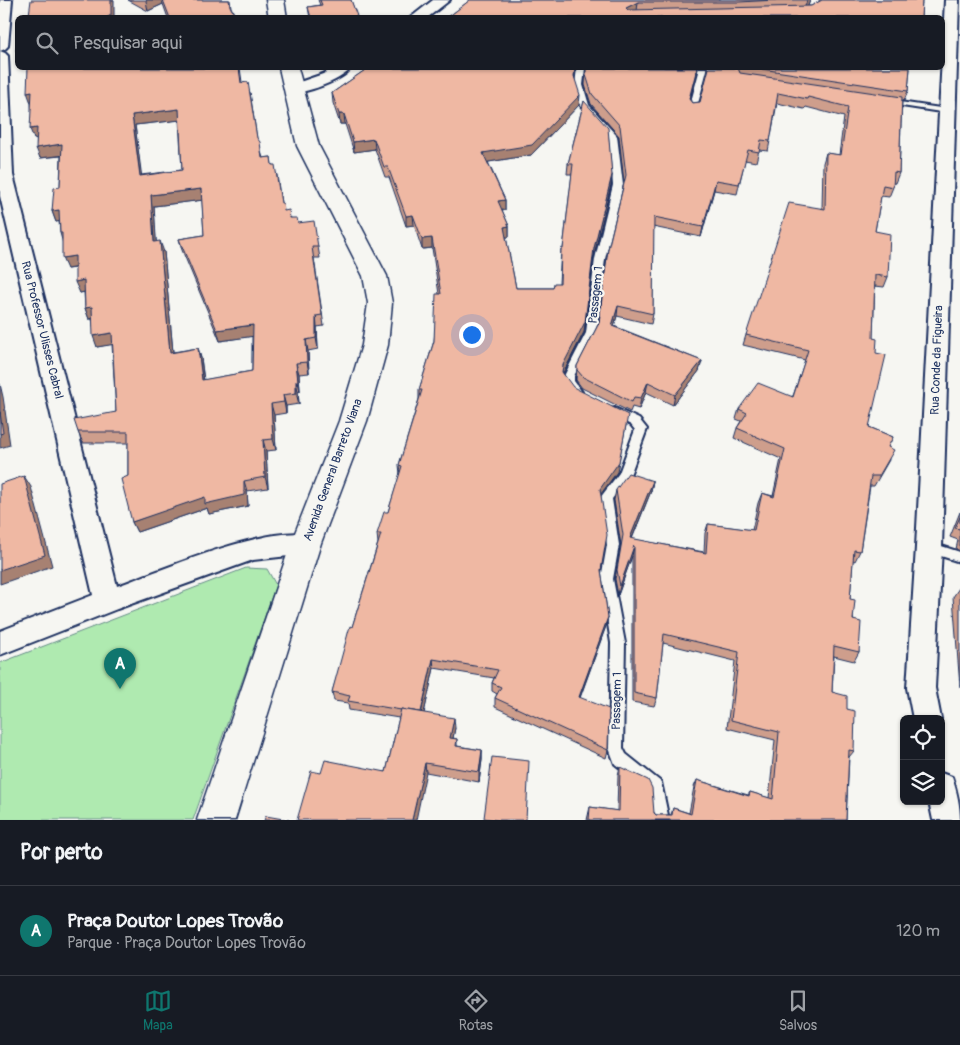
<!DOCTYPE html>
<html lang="pt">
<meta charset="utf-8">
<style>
:root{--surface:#171b24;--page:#242831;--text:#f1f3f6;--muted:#9ea1a6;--line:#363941;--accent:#0f766e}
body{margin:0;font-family:Pangolin,sans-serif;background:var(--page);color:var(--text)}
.controls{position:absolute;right:15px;bottom:15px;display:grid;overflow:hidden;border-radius:8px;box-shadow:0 1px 4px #0004}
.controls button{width:45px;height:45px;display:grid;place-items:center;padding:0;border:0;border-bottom:1px solid var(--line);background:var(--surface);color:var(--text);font:25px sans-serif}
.you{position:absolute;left:471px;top:334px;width:18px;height:18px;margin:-12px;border:4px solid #fff;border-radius:50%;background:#1a73e8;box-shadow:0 0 0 8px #1a73e833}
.badge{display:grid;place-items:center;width:32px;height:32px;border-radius:50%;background:var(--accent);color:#fff;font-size:16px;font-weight:700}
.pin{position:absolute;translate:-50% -41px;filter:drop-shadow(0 1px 2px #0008)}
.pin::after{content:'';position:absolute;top:26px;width:18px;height:15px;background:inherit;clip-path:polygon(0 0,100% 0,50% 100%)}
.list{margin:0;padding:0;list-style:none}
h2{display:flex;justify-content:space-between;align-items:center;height:65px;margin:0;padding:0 20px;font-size:21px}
h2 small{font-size:16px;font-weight:400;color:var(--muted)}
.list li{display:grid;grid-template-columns:32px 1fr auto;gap:15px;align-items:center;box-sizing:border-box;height:90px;padding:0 20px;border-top:1px solid var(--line)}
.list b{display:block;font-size:19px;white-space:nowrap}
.list p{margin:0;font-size:16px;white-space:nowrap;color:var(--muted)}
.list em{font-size:16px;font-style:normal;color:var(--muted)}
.icon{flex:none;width:28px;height:28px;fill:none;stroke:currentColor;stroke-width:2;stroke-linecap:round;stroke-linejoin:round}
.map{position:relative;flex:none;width:960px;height:820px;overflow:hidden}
.search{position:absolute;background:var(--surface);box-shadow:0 1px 4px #0004;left:15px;right:15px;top:15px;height:55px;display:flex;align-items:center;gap:12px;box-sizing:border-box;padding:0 18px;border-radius:8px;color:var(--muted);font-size:19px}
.sheet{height:155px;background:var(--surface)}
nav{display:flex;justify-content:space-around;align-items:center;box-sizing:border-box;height:70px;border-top:1px solid var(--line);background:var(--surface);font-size:14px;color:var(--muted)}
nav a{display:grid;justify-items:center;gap:2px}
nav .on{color:var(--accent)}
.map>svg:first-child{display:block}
.green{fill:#afeab0;stroke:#658c87}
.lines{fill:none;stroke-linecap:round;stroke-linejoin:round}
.service-casing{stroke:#1b2f5e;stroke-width:4}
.minor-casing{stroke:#1b2f5e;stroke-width:4}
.tertiary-casing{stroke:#1b2f5e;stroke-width:3}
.service{fill:#f6f6f2;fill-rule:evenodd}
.minor{fill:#f6f6f2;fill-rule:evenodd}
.tertiary{fill:#f6f6f2;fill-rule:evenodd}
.wall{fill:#ce9e8c;stroke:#1b2f5e;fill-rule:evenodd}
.shaded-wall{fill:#a78172;stroke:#1b2f5e}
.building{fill:#efb8a3;stroke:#1b2f5e;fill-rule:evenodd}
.labels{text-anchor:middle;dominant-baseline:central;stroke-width:4.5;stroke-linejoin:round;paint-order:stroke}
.street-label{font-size:12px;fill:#1b2f5e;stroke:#f6f6f2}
</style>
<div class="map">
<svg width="960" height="820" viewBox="0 0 960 820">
<rect width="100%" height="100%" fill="#f6f6f2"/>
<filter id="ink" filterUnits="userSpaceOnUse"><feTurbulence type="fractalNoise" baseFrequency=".02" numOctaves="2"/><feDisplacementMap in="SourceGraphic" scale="10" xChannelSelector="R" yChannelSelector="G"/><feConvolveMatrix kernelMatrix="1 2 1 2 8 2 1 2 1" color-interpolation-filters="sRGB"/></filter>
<g filter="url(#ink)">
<path class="green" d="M246,568L267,569L276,585L193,820H0V663Z"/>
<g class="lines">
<g class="service-casing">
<g id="service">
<path d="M577,68H585L583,85L589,105L617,136L623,185L605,259L596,333L574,376V381L582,392L576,396C568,394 562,384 564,376L586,333L595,259L613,185L609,137L581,106L575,85Z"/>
<path d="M666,68H706L707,70L696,111H690L689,109L699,72L670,70Z"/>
<path d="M886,100L947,109L951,111L947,113L889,104L885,102Z"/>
<path d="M615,408L639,419L647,429L630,475L612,499L619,545L613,579L625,643L623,748L626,754L661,782L669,820H653L649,791L615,764L609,748L611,643L601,579L607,545L600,498L619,473L635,430L631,425L611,415L609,412L611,409Z"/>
<path d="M929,542L960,552V562L925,551L923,547L925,543Z"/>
</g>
</g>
<g class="minor-casing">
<g id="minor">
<path d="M0,0H12L8,46L5,49L0,51Z"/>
<path d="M433,0H450L427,18H410Z"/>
<path d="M945,0H959L942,547L935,688L941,719H913L907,688L916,547Z"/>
<path d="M0,51L5,53L8,56L13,175L117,586C160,571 274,521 315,536L319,543L315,550L306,554L253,560L117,609L0,655V631L93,595L0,196Z"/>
<path d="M333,68H351C343,80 302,96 288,92L286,89L288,86L323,74Z"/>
<path d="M941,773L952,777C957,792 960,805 960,820H933L929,801H941Z"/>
</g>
</g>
<g class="tertiary-casing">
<g id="tertiary">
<path d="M266,0H284L287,18H269Z"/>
<path d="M279,68H298L319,146L387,276L392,303L388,345L367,421L321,543L235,820H197L291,543L339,421L362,345L368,303L363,276L297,146Z"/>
</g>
</g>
<use href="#service" class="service"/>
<use href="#minor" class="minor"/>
<use href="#tertiary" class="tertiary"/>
</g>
<g class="wall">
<path d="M128,0H230L231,7L236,18H168L163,4L148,11Z"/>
<path d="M318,0H351L357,18H310L308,7L320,5Z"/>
<path d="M470,0H810L808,6H811L819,2V0H922L921,18H447Z"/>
<path d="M28,68H240L242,82L250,92L257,139L263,158L271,157L272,165L277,175L281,203L284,211L291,218L298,223L318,247L320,258H314L324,326L317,327L318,349L308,351L309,373L299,374L300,391H298L299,404L286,406V413L274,415L276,450L266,451L268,488L247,491L248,506L209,514L207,508L137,532L132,522L128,476V443H83L78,432L116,412L112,344L97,347L92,319H89L85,308L84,292L80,293L75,268L67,269L62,240L60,233L59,221L56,222L52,211L60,187L61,156L40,158L36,139H34ZM179,120L182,170L141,175L135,125ZM202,200L204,235L179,239L182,250L220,341L252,336V371L204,380L201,358L198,348L173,352L164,252L156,242L154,206Z"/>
<path d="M368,68H578H575L574,76L579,105L531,155L488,162L505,200V210H502L509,226V237H506L516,288H553L559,283L561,249H563L572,174H567L568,164L584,101L612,175L611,185L593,259L584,332L563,373L617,472L601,495V570L608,617L606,626L580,698L608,750L606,758L495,707V698L497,694L492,691V683L494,678L434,668L424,713L455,728L453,738L457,739V746L482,750V760L479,782L426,772L321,773L386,772L399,718L349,710L348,703L334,701L332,692L378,543L377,534L388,512L400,474L399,465L419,399V390L434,341L439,294L432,248L422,249L414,225L406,226L389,177H385L375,149L354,152L345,124H340L333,103L332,93Z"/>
<path d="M586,68H698L690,100L692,103L700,102L708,70L707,68H910L908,91L904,101L902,100L899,173L895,183H894L893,187L889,197L881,196L875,231L888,277L884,287L875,286L869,427L893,437L888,447L889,460L874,486H870L860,551L855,561L853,560L850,599L859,652L854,661L834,656L832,692L847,709L854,751L849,757L846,820H587L590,807L617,811L618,775L620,767L656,815H671L673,808L689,813L694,787L697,780L748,795L750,792L769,798L775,740L727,728L735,661L663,643L657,698L654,706L632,702V556L618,595L615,579L621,545L614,500L616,490L653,481L651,491L632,539L704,552L705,533L708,524L752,530L758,503L762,493L773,496L781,459L734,438L737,428L741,421L736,419L739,409L793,396L805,360L743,345L746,335L822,209L823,163L826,153L839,155L844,117L806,107L804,109L777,103L770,141L768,151L759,150L756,162L745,160L737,194L714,190L701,237L653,227V314L651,324L617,316L614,326L702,361L699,371L673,405L646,392L639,409L632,407L630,412L582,388L576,380L577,366L599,323L624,182L619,136L591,104L585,85Z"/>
<path d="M960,512V551L956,549L958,540L950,537Z"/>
<path d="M959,588H960V687L953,597Z"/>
</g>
<g class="shaded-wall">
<path d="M111,0H114V18H106Z"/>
<path d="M147,0H162L163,4L148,11L146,1Z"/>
<path d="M807,0H810L808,6L805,8Z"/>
<path d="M638,2L637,11L625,18L626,8Z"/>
<path d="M698,68L697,74L687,109L689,99Z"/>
<path d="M32,91L36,102L31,103L27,92Z"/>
<path d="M580,95L579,105L531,155L483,163V153Z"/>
<path d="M179,109L181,120L135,125L143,186L140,176L132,115Z"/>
<path d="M339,114H344L345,124H340Z"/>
<path d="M37,128L41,138L34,139L30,129Z"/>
<path d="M374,139L375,149L354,152L353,142Z"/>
<path d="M62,144L66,155L40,158L36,148Z"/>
<path d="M612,175L611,185L593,259L584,332L562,375L563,365L594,248Z"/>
<path d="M716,180L714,190L701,237L703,227Z"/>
<path d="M201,189L204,200L154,206L157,253L154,242L151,195Z"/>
<path d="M505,200V210L498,211V201Z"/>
<path d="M59,210L64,221L56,222L52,211Z"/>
<path d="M413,215L414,225L406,226V216Z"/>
<path d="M509,226V237H504V227Z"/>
<path d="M432,238V248L422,249V239Z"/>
<path d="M160,241L164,252L174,364L170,353Z"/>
<path d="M75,256L79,267L67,269L62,258Z"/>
<path d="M84,280L89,291L80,293L75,282Z"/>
<path d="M618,306L617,316L611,336L612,326Z"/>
<path d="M92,307L96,318L89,319L85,308Z"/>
<path d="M316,316L317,327L318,349L316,338Z"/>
<path d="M253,325L255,336L220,341L217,330Z"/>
<path d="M112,333L116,344L97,347L93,336Z"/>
<path d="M306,340L308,351L309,373L307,362Z"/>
<path d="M198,348L201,358L205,391L202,380Z"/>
<path d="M702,361L699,371L673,405L675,395Z"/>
<path d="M296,363L299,374L300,391L298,381Z"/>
<path d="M296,381L298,391L299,404L296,393Z"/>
<path d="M648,382L646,392L639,409L641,398Z"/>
<path d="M0,384L3,397L10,445L0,448Z"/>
<path d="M283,395L286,406V413L284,402Z"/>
<path d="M271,404L274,415L276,450L273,439Z"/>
<path d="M626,425L617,472L598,498L600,489Z"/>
<path d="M263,440L266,451L268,488L265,477Z"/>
<path d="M24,476L31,487L52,566L0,584V570Z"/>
<path d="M244,481L247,491L248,506L209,514L207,508L137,532L132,522Z"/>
<path d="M653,481L651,491L628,548L630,538Z"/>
<path d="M634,546L632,556L618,595L620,586Z"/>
<path d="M608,617L606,626L577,705L579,697Z"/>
<path d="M433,659L434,668L422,722L421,714Z"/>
<path d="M454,718L455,728L451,748L450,738Z"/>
<path d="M482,750V760L479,782V772Z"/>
<path d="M425,763L426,772L416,820H412Z"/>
</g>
<g class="building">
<path d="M31,0H111V15L106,18H28L29,15Z"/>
<path d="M163,0H229L230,6L236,18H170Z"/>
<path d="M320,0H351L357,16L346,18H311L308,7L322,5Z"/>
<path d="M470,0H776L739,2H638L626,8L628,10L811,6L822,0H922L921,18L915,17V18H447Z"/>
<path d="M18,35V51H16Z"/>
<path d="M28,68H239L241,83L248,82L257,138L260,142L262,158L271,157L272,165H275L281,203H283L284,211L289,210L290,218H297L298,223L314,221L318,247H312L322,315L316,316V338L306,340L307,362L296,363L298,381H296V393L283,395L284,402L271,404L273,439L263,440L265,477L244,481V495L205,504V497L132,522L121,479L128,476V432H78L74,420L116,412L112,333L93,336L92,307L85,308L84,280L75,282V256L62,258V233H60L59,210L52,211L54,188L60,187L62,144L36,148L37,128L30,129L32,91L27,92ZM179,109L182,170L140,176L132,115ZM201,189L204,235L179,239L217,330L253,325L252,371L202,380L198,348L170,353L160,241L154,242L151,195Z"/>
<path d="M368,68H575L574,76L580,95L532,145L483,153L505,200L498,201L509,226L504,227L516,288H553L554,283H560L561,249H563L573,164H568L584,101L608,128L612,175L594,248L585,322L563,365L562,372L573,387L628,415L619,462L600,489L607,535L601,570L608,617L579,697L609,709L608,750L495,698L501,687L492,683L498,670L433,659L421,712L401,709V710L348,701L350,696L332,692L350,626L352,627L381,534H377L384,512H388L402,466L399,465L422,390H419L434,341L436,294H441L432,238L422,239L413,215L406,216L388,167H384L374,139L353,142L344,114H339L332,93Z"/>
<path d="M586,68H697L689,99L692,103L700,102L709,68H738L740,73L902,97L899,173L894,172L893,187L883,185L875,231L890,234L888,277L875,275L873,338L877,339L876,353L886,355L869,427L893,437L888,447L894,450L879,476H871L860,551L854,550L850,599L855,600L853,620L861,622L859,652L834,646L832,692L847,696V709L855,711L854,751L849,750L846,820H589L590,807L619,811L620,767L648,780L652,788L654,813L656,815H672L673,808L691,814L697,780L749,796L750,792L773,799L779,732L731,720L739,652L664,634L657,698L634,693V546L620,586L617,570L623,535L616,490L628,473L653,481L630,538L706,553L708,524L754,530L762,493L774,497L785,449L737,428L747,413L739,409L758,383L793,397L808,350L746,335L789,203L825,209L826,153L841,155L848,107L808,97L807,99L778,93L770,141L761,140L759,152L748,150L739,184L716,180L703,227L654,217L653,314L618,306L612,326L702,361L675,395L648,382L641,398L634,397L632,402L583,377L577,370V366L599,323L608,249L626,175L620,126L592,94L586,75Z"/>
<path d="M755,68H910L908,91Z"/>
<path d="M0,412L3,433L0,434Z"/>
<path d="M24,476L45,555L0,570V484Z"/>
<path d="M960,517V529L955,528Z"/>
<path d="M401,709L454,718L450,738L457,739L456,746L482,750L479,772L425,763L412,820H297L311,771L321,773L325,760L386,772Z"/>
<path d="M492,757L529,761L526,820H498L484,818Z"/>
<path d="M266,816L289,820H264Z"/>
</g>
</g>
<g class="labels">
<g class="street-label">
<text transform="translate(596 295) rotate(-84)">Passagem 1</text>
<text transform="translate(42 330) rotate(76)">Rua Professor Ulisses Cabral</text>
<text transform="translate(937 360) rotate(-88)">Rua Conde da Figueira</text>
<text transform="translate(333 470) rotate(-70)">Avenida General Barreto Viana</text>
<text transform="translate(617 701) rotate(-89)">Passagem 1</text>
</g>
</g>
</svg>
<div class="controls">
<button><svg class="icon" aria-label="locate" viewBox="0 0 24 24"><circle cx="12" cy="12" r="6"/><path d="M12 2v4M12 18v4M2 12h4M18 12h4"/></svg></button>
<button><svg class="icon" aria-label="layers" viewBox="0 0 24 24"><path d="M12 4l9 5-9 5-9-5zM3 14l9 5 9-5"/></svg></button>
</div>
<div class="you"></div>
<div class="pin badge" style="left:120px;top:689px">A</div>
<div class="search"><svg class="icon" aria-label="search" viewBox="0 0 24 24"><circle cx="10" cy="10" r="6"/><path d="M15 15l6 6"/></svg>Pesquisar aqui</div>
</div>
<section class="sheet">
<h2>Por perto<small></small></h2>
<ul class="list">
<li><span class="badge">A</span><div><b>Praça Doutor Lopes Trovão</b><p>Parque · Praça Doutor Lopes Trovão</p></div><em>120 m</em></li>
</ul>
</section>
<nav>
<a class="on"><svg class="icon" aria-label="map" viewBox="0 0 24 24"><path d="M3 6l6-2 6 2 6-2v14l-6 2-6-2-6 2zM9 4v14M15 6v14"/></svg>Mapa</a>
<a><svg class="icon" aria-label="directions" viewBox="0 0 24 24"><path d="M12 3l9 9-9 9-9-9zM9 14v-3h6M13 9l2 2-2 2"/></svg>Rotas</a>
<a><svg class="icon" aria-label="saved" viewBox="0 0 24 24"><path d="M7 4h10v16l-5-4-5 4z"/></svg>Salvos</a>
</nav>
